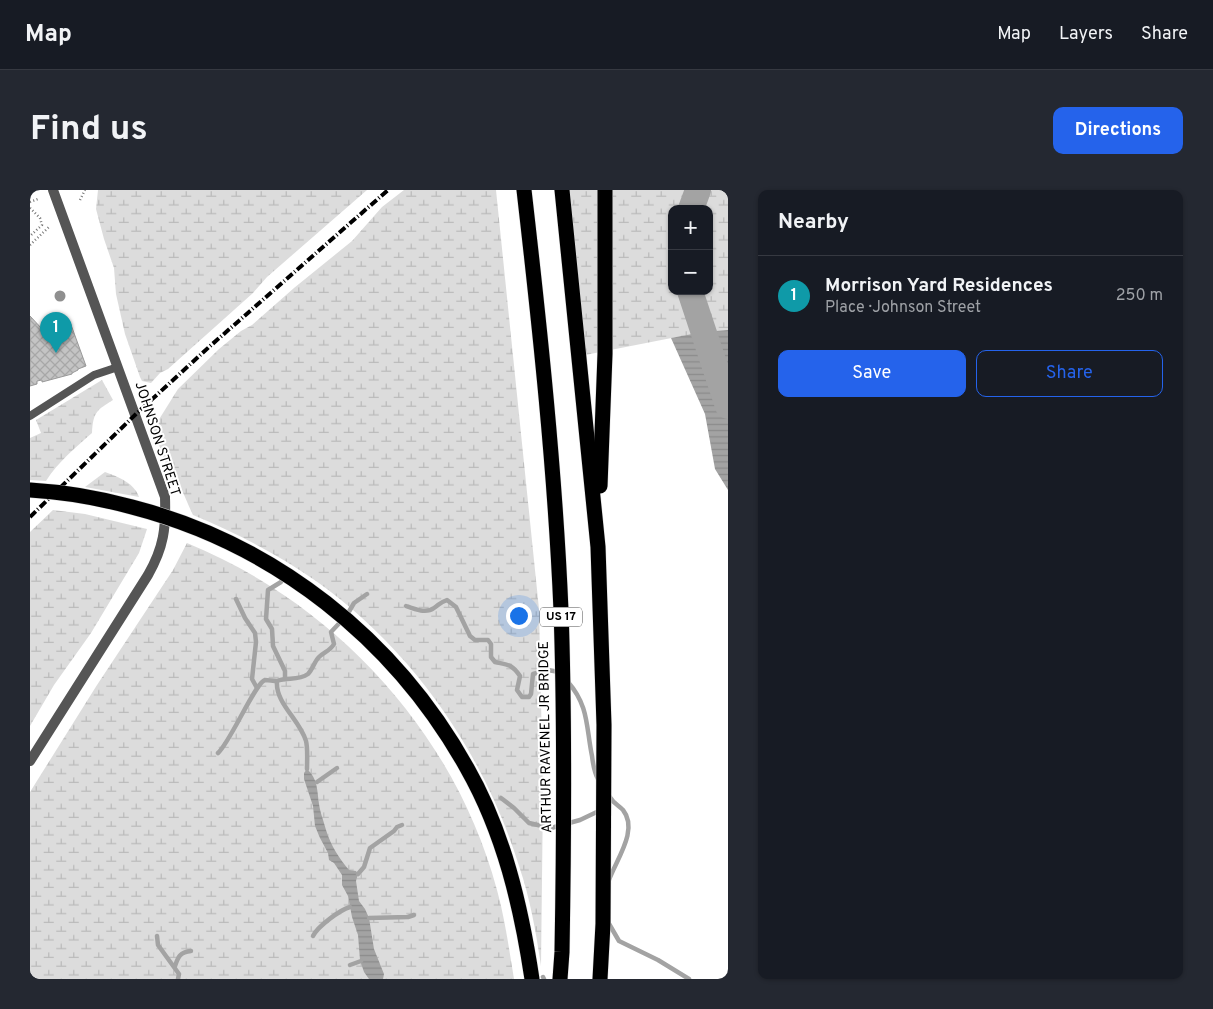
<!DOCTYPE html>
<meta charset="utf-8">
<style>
:root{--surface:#171b24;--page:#242831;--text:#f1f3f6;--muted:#9ea1a6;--line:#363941;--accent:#2563eb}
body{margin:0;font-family:Overpass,sans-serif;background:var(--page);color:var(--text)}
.controls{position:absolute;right:15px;top:15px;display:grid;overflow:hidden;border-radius:10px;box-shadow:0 1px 4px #0004}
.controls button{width:45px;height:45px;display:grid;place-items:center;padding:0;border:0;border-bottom:1px solid var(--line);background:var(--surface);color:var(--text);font:25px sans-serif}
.you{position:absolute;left:488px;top:425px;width:18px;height:18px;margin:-12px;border:4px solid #fff;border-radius:50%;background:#1a73e8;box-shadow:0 0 0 8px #1a73e833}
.badge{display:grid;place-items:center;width:32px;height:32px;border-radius:50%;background:var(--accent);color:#fff;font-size:16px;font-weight:700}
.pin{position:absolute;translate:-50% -41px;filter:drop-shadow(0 1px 2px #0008)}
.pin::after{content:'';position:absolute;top:26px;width:18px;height:15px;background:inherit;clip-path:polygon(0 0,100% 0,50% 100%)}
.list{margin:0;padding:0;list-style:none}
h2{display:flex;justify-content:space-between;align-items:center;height:65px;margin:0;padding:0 20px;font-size:21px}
h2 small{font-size:16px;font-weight:400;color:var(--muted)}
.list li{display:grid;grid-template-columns:32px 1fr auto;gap:15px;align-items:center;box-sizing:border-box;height:80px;padding:0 20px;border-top:1px solid var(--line)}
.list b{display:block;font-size:19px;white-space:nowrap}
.list p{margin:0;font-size:16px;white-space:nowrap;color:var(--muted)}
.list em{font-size:16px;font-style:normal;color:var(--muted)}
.actions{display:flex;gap:10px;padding:15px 20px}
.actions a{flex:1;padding:11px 0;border:1px solid var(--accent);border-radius:10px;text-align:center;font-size:18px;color:var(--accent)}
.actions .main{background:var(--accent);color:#fff}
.map{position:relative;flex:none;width:698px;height:789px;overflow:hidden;border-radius:10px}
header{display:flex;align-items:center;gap:30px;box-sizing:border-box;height:70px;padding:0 25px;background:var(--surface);border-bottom:1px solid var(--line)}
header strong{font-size:24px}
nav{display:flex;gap:28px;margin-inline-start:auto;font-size:18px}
.intro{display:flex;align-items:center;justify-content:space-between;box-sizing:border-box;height:120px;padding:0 30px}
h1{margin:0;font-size:35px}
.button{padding:12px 22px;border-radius:10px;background:var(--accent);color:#fff;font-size:18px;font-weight:700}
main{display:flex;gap:30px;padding:0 30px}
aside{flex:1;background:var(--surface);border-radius:10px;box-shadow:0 1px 4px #0004}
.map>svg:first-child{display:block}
.wetland{fill:url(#wetland-marsh);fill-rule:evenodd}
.water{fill:url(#water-rules)}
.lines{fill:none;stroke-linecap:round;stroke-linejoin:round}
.stream{stroke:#a3a3a3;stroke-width:4.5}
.river{stroke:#a3a3a3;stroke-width:26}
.building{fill:url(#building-cross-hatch);stroke:#999}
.highway-casing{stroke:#dbdbdb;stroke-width:16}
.path{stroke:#777;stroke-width:2.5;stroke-dasharray:1 2.5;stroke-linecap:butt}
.lane{stroke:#555;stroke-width:8}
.street{stroke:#555;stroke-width:10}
.highway{stroke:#000;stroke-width:15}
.rail{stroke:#000;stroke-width:4;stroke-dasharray:8 2.5 1 2.5;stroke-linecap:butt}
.highway-bridge-casing{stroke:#dbdbdb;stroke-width:16;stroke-linecap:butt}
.highway-bridge{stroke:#000;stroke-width:15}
.tree{fill:#8f8f8f}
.labels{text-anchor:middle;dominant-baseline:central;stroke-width:4;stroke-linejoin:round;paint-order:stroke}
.shield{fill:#fff;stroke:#4c4c4c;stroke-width:1}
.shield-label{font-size:12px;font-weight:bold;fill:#000}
.street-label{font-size:14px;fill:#000;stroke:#fff}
</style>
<header>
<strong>Map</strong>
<nav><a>Map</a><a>Layers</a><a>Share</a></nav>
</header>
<div class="intro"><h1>Find us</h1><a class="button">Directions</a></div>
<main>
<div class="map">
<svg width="698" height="789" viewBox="0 0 698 789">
<defs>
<pattern id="wetland-marsh" width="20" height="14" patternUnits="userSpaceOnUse" patternTransform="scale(1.25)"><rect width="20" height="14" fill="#dcdcdc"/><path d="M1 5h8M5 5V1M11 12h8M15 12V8" fill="none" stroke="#bbb"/></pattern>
<pattern id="water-rules" width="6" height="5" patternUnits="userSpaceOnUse" patternTransform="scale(1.25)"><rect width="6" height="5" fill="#a3a3a3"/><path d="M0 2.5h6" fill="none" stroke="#8b8b8b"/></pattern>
<pattern id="building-cross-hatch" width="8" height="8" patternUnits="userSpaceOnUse" patternTransform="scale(1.25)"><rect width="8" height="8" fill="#c4c4c4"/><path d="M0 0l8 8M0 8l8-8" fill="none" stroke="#a7a7a7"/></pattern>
</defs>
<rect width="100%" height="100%" fill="#fff"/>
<g class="wetland">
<path d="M68,0H337L237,87L223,103L138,179L130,183L121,193L112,191L110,187L95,144L86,104L84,78L74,49L66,19Z"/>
<path d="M374,0H466L509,419L513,602L511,776C506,742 500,708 489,676C454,563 383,460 286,391C248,364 206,343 163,325C156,311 153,297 141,288L123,239L148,199L189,159L211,141L222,135L264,98L322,51L352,17Z"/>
<path d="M533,0H698V140L672,142L550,166ZM642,19H679V101H642Z"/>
<path d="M72,190L83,210C67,220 63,222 62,243C45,258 28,272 16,291L0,290V248L11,243L6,230Z"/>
<path d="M75,282C89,287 104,293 109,307L55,297Z"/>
<path d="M23,320L55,324L117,339L109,363L61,443L24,495L0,536V342Z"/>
<path d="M157,353C306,414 425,543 467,700C475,729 479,759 484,789H0V602L67,495L143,380Z"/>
</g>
<g class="water">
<path d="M698,140V300L685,279L675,224L641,148L672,142Z"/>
<path d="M277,579C288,589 287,600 289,614C290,622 294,632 296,640C301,656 309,668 319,680L326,681L328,684L326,691L329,711L335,719L339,728L344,759L354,784L353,789H339L334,782L330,770L328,745L322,727L318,706L312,695V685L304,673L299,670L298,663L290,648L285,636L283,616L274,589V583Z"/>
</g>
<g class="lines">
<g class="stream">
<path d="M251,392L238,400L236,429L242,439L243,456L255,481V489"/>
<path d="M206,409L215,428L225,443L226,452L222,489L227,498"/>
<path d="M376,416C384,419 396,424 404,418C410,414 409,413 417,410L426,417L440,446L445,450H458L461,454V467L465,472C478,475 482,474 490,486L487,500L492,507H499L501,504L503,484L518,480L529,482"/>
<path d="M538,492C559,516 556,537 562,566C563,574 564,582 568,589"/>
<path d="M188,563C201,551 225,493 235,490C238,490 244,491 247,491"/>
<path d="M277,579C277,570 278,559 276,551C270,530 245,513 247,491C258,487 268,491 278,484C283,479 284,472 289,467C294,462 300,461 304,454L301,442L317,425L324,413L337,404"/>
<path d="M287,592L307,578"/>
<path d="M579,606C584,614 588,615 593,620C609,640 586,670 579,690"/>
<path d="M471,608L484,618L499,633L521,638L550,630L571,620"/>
<path d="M328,684L334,677L340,658L364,641L367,637L372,635"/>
<path d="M339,728L378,727L384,725"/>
<path d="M578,732L589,751L628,770L659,789"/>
<path d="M127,746L128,755L149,784L148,789"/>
<path d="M283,746C288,736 310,720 320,717"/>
<path d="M320,775L331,771"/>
<path d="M145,776C148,767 150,762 161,761"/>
<path d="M513,787L514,789"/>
</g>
<g class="river">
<path d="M661,19L668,0"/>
<path d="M660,101L698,216"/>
</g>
</g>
<path class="building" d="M0,126L13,140L25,134V136L40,132L56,176L48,179V180L42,183V184L12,192V190L7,191V194L0,196Z"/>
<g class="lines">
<g class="highway-casing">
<g id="highway">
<path d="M494,0C510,139 525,280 531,420C535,534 534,648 532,762L530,789"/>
<path d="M532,0L568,357L574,535L573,734L570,789"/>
<path d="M570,296L575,164V0"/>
</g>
</g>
<g class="path">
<path d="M50,10L55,0"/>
<path d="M0,12L8,9"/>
<path d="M0,18L10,28L12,35L0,46"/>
<path d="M0,55L19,37"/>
</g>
<path class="lane" d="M0,226L64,185L88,177"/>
<path class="street" d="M0,571L118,385C134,357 136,338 135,307L23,0"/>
<use href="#highway" class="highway"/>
<path class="rail" d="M0,327L106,224L179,157L358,0"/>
<g class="highway-bridge-casing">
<path id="highway-bridge" d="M0,300C34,302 69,308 102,317C245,354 365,449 437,578C474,643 491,716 502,789"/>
</g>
<use href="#highway-bridge" class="highway-bridge"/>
</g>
<circle class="tree" cx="30" cy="106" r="5.5"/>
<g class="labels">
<rect class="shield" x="510" y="417.5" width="42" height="19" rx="4"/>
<g class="shield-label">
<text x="531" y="427">US 17</text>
</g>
<g class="street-label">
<text transform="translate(127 249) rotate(72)">JOHNSON STREET</text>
<text transform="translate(516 547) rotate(-91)">ARTHUR RAVENEL JR BRIDGE</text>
</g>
</g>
</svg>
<div class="controls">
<button>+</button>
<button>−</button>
</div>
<div class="you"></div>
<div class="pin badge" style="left:26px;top:163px;background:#0f9aa8">1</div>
</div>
<aside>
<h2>Nearby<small></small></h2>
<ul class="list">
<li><span class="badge" style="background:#0f9aa8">1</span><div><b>Morrison Yard Residences</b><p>Place · Johnson Street</p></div><em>250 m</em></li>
</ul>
<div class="actions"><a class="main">Save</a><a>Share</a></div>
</aside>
</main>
